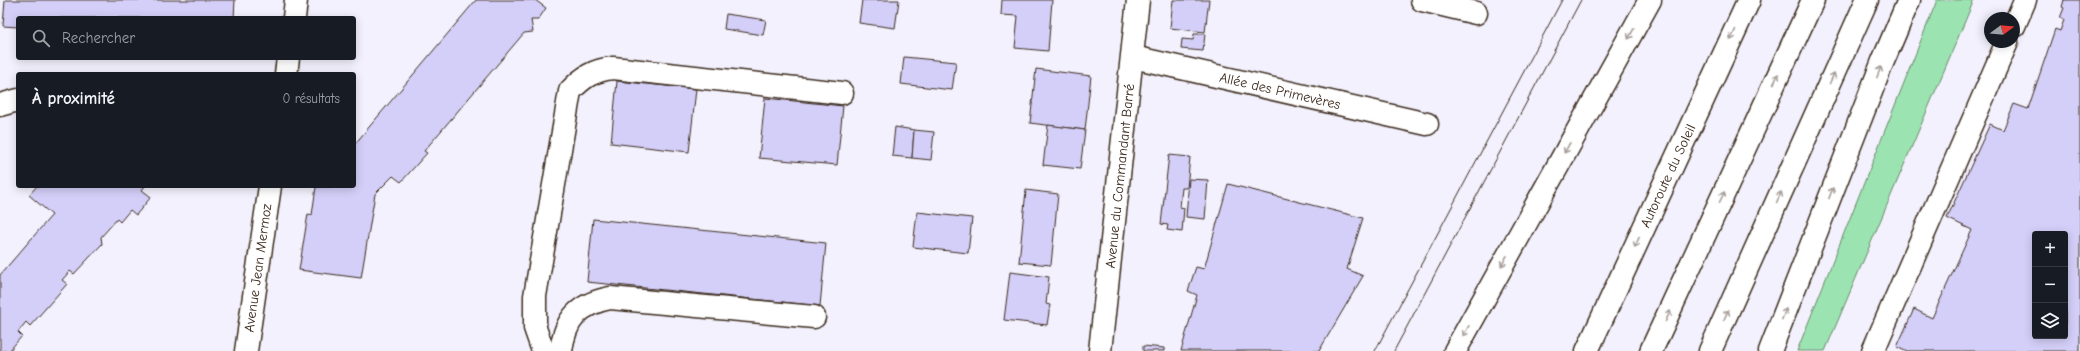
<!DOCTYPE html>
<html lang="fr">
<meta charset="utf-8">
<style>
:root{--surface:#171b24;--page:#20242c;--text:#f1f3f6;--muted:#9ea1a6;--line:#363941}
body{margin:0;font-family:"Comic Neue",sans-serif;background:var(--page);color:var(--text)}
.controls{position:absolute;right:12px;bottom:12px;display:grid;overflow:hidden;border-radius:4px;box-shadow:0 2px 10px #0003}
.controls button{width:36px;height:36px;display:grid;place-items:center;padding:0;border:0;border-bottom:1px solid var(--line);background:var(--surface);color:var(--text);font:20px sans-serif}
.compass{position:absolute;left:1984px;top:12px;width:36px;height:36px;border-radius:50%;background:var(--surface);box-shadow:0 2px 10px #0003;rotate:74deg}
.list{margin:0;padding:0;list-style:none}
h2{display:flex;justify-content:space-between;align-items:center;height:52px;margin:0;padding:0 16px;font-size:17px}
h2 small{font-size:13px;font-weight:400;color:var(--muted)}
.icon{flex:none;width:22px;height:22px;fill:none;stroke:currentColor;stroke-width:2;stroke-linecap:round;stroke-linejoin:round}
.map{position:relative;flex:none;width:2080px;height:351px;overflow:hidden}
.search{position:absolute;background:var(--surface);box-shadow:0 2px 10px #0003;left:16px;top:16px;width:340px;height:44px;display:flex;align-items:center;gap:10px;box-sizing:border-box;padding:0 14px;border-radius:4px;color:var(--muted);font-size:15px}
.panel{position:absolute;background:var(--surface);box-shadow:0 2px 10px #0003;left:16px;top:72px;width:340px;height:116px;border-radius:4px}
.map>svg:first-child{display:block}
.green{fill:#9be4b2;stroke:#6b8768}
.building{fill:#d4cff8;stroke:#3b2a1e;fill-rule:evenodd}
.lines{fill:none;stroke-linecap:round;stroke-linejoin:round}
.minor-casing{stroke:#3b2a1e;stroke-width:25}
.highway-casing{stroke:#3b2a1e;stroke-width:25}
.minor{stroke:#fff;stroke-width:22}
.highway{stroke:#fff;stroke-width:22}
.tram{stroke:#3b2a1e;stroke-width:1}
.oneway{stroke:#a79f9a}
.labels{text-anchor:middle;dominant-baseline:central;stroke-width:3;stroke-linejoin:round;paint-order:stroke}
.street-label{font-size:14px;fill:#3b2a1e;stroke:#fff}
</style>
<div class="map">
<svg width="2080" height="351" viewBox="0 0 2080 351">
<rect width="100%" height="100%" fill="#f2f1fd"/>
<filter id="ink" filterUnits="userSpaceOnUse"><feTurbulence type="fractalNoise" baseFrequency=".025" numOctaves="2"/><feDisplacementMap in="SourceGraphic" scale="8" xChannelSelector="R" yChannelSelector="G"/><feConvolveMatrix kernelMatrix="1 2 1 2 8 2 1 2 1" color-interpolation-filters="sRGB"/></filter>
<g filter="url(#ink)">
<path class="green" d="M1937,0H1974L1825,351H1797Z"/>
<g class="building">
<path d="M5,0H235L234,18H18V27L3,26Z"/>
<path d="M476,0H535L546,8L538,20H531L533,32L524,33L424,151L427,153L401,182L393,176L375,194L361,278L299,270L308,214L312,215L316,187L354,186V145Z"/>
<path d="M862,0H899L895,28L859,23Z"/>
<path d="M1002,0H1052L1048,51L1015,48L1018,16L1001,15Z"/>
<path d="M1173,0H1209L1205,32L1170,28Z"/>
<path d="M2064,0H2080V351H1905L1897,347L1914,309L1932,318L1972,230L1947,218L1990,124L2003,130L2014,104L2028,109L2055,29L2060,31L2064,20L2060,18L2064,8L2062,7ZM2035,234H2065V336H2035Z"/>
<path d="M726,14L766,20L763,35L724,29Z"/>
<path d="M1194,34H1205L1203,51L1181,49L1182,39L1193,40Z"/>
<path d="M904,57L956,62L952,90L901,84Z"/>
<path d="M1036,69L1091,76L1085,130L1030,123Z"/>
<path d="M617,81L696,89L689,152L611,143Z"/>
<path d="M765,98L843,106L837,165L759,158Z"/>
<path d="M1048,125L1085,130L1080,169L1043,165Z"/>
<path d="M895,127L914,130L912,158L892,156Z"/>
<path d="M914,130L934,132L931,160L912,158Z"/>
<path d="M1169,155L1190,157L1187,188H1182L1180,207L1184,208L1182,232L1167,230L1168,225L1161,224Z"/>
<path d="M1189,179L1208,180L1205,219L1186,217Z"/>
<path d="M1228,184L1363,218L1347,269L1363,276L1319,351H1181L1197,295L1188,291L1196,267L1204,269Z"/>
<path d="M37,186H145L142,190L151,197L136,215L130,210L120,222L117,219L101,237L102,244L74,274L70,271L62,280L67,284L30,326L26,322L18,332L22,336L9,351H0V275L52,215L29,195Z"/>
<path d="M1026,190L1058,194L1051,265L1019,262Z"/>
<path d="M917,212L972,218L968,253L913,247Z"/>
<path d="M593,219L826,243L820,306L587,282Z"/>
<path d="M1010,272L1049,277L1046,304L1050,305L1047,325L1004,320Z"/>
<path d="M1143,346L1164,348V351H1143Z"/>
</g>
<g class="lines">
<g class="minor-casing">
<g id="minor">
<path d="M1422,0L1476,13"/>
<path d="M294,18L296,0"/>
<path d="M2014,26L2025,0"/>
<path d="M1133,57L1427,124"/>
<path d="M286,74L288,58"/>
<path d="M0,105L18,100"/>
<path d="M246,351L270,186"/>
<path d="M543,351L535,328V296L570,91C583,77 594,70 613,68L842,93"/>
<path d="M561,351C565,319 579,304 610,298L814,317"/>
<path d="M1100,351L1138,0"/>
<path d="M1873,351L2007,42"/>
</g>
</g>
<g class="highway-casing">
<g id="highway">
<path d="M1455,351L1650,0"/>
<path d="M1587,351L1749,0"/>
<path d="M1651,351L1813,0"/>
<path d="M1710,351L1867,0"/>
<path d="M1770,351L1883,61L1909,0"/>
</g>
</g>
<use href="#minor" class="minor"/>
<use href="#highway" class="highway"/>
<g class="tram">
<path d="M1375,351L1562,0"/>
<path d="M1394,351L1581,0"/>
</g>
</g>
<defs><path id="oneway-shaft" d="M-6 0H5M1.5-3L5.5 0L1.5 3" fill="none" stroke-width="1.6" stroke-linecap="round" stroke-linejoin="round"/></defs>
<g class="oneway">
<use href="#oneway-shaft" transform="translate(1631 34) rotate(119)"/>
<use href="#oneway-shaft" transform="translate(1733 35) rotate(115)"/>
<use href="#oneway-shaft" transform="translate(1879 72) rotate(-69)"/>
<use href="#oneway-shaft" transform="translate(1832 78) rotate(-66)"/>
<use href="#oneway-shaft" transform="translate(1776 79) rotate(-65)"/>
<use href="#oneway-shaft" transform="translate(1567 148) rotate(119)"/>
<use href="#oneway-shaft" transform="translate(1831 193) rotate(-69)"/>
<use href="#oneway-shaft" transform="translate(1722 197) rotate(-65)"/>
<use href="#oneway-shaft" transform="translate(1779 197) rotate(-66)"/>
<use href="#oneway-shaft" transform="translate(1637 242) rotate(115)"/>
<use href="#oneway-shaft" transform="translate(1504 261) rotate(119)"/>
<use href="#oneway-shaft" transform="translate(1784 314) rotate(-69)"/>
<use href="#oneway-shaft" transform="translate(1726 315) rotate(-66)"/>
<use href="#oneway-shaft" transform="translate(1668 316) rotate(-65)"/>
<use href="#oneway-shaft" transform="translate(1466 331) rotate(119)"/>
</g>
</g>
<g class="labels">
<g class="street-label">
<text transform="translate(1280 91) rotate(13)">Allée des Primevères</text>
<text transform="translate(1120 176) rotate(-84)">Avenue du Commandant Barré</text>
<text transform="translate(1668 176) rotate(-65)">Autoroute du Soleil</text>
<text transform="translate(258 268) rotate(-82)">Avenue Jean Mermoz</text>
</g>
</g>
</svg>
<div class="controls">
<button>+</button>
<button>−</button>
<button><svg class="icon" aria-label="layers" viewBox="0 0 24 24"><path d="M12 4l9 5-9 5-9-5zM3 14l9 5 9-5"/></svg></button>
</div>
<svg class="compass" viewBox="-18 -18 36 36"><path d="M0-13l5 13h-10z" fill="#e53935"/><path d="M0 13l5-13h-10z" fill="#9ea1a6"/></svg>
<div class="search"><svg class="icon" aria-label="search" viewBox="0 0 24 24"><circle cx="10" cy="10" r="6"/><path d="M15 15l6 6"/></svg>Rechercher</div>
<section class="panel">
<h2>À proximité<small>0 résultats</small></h2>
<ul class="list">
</ul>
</section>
</div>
